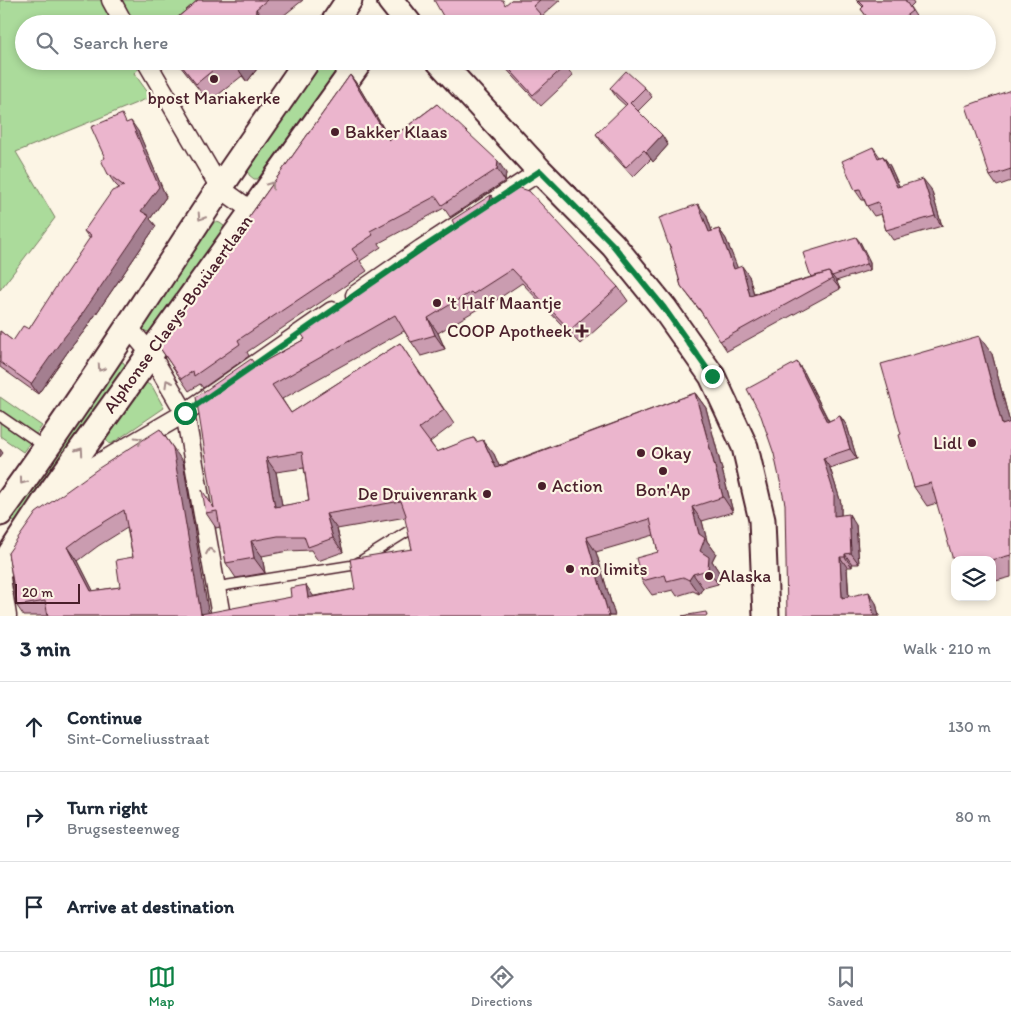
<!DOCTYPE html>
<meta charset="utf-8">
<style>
:root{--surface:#fff;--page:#f6f6f7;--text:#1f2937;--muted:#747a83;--line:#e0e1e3;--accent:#0b8043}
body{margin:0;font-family:Itim,sans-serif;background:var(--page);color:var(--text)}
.controls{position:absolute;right:15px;bottom:15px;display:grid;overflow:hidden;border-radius:10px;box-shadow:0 2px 8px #0003}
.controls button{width:45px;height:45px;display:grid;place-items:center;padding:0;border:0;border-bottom:1px solid var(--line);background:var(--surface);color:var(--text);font:25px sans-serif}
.scale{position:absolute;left:15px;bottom:12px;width:65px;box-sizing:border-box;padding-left:5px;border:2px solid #4a1f2b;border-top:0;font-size:14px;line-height:18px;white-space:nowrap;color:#4a1f2b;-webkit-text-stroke:4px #fcf5e5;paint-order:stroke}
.stop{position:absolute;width:15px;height:15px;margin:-11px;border:4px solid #0b8043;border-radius:50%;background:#fff}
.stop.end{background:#0b8043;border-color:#fff;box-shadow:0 1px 5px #0008}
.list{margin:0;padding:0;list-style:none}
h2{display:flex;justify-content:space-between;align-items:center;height:65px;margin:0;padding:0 20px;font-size:21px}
h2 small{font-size:16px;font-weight:400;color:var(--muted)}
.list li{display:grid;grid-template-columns:32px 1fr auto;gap:15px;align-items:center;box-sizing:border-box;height:90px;padding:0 20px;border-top:1px solid var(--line)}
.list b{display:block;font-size:19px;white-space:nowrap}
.list p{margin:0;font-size:16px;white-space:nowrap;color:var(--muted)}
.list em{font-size:16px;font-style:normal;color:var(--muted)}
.icon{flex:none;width:28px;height:28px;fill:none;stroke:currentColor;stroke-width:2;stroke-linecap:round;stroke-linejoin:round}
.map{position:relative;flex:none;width:1011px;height:616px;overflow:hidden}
.search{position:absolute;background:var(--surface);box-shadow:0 2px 8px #0003;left:15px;right:15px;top:15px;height:55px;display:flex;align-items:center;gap:12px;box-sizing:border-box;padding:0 18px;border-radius:28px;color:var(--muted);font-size:19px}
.sheet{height:335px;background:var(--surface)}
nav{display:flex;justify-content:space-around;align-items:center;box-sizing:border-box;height:70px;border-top:1px solid var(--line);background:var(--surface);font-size:14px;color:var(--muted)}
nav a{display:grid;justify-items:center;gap:2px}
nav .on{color:var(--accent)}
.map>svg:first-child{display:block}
.green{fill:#abdb9b;stroke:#7a7d63}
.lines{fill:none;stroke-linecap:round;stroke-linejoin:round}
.lane-casing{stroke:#4a1f2b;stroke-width:12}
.street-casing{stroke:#4a1f2b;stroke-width:21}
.secondary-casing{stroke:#4a1f2b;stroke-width:29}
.lane{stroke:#fcf5e5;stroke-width:9}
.street{stroke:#fcf5e5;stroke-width:18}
.secondary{stroke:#fcf5e5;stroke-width:25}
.wall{fill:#ca9cb0;stroke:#4a1f2b;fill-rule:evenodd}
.shaded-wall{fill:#a47f90;stroke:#4a1f2b}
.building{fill:#ebb5cd;stroke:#4a1f2b;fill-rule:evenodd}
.oneway{stroke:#a38a88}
.route{stroke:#0b8043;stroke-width:6}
.poi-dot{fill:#4a1f2b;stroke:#fcf5e5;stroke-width:2}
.labels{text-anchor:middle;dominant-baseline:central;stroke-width:4.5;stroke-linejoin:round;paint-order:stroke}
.poi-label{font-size:18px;fill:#4a1f2b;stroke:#fcf5e5;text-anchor:start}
.street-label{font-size:18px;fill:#4a1f2b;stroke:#fcf5e5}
</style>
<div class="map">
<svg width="1011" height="616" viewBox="0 0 1011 616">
<rect width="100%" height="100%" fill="#fcf5e5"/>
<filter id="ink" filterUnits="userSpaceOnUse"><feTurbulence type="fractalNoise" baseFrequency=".02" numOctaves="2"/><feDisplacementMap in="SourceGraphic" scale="10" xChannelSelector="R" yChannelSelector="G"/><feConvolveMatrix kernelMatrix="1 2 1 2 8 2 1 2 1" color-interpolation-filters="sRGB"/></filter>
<g filter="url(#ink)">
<g class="green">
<path d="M0,0H218L190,24H24V61H147L134,73L151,97L16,152L55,218L0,290Z"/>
<path d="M318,61H343L258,179H254L249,175L248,168Z"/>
<path d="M213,221L220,223L224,226V232L154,331L148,332L143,330V323L207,225Z"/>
<path d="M116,361L123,362L126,366V371L21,520L16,523L9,518Z"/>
<path d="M146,383L152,386L164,408L111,444L108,443L106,439L142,386Z"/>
<path d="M0,397L42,426L23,452L0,436Z"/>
</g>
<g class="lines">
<g class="lane-casing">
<g id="lane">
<path d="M0,416L45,447"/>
<path d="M216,587L354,565L410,530"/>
</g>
</g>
<g class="street-casing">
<g id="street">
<path d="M111,0L124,24"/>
<path d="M146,61L220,188L252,211"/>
<path d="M355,295L421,249L540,171"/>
<path d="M129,328L150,353L185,413L221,616"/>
<path d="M60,486L185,413L332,311"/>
<path d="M0,572L7,616"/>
</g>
</g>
<g class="secondary-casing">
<g id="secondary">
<path d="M390,0L409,24"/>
<path d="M333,24L349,0"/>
<path d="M439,61L540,171L613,245L664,308L712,376L745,447L762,520L766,616"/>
<path d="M0,513C77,407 147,298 219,189C248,146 278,104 307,61"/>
<path d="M0,570L52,491L360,61"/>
</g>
</g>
<use href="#lane" class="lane"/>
<use href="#street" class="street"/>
<use href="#secondary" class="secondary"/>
</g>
<g class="wall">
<path d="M198,0H303L273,24H170Z"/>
<path d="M511,0H560L542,16L507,4Z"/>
<path d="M856,0H912L914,3L910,7L919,21L915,24H872L861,9L863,7Z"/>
<path d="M176,61H262L260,65L247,82L242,76L209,102Z"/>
<path d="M476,61H491L482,69Z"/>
<path d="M499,61H564L563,63L573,76L541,106Z"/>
<path d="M350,75L359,87L390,139L437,104L506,173L505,181L450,217L444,208L379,243L381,247L360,261L367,271L247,352L249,356L203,388L200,384L189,391L158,345Z"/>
<path d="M610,88H645L652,97L638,111L668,145L653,162L651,159L633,177L603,144L596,134L626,106L617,98Z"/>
<path d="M1011,90V181L997,186L990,176Z"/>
<path d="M128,122L138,131L166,197L150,219L156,226L85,330L69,350L38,394L0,367V331L13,341L29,329L90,239L84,231L119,188L115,184L108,174L105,158Z"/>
<path d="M873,147L880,157L883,156L890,166L899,186L931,189L942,226L893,240L886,230L881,214L874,216L867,206L864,200H862L855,190Z"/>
<path d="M496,202L618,287L628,301L580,344L522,283L483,309L481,307L438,333L445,349L421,356L404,331L282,399L291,413L400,343L454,424L430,442L437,452L474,438L477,442L494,454L499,466L695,393L706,408L733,512L702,521L707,541L716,553L712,561L719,572L718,584L703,588L699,594L693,591L677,596L673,590L652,595L642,581L658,552L654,535L596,552L615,616H24L17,606L8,553L183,462L208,613L314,596L355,589L412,549L406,517L337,529L343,552L318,561L311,550L288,551L262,556L265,573L236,578L226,563L220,527L216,528L206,513L214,507L256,366L305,339L374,283ZM304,468L309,501L282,506L276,472ZM127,528L133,557L120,587L93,591L78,561L98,546Z"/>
<path d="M706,214L712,231L719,229L726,239L737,268L749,276L754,294L811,277L860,242L870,262V270L836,281L840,289L727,351L704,316L681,286L671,249L669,246Z"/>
<path d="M992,354L1010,423L1011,422V577L992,582V560L937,503L927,506L914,487L901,434Z"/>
<path d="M804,372L829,421L840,416L847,426L857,459L830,468L841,503V515L856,525L859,564H852V567H847L849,597L876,603L879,616H787Z"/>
</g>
<g class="shaded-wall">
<path d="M256,9L267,24H255Z"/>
<path d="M235,61H262L260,65L247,82L234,63Z"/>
<path d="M350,75L359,87L397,152L389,140Z"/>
<path d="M131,121L138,131L166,197L150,219L156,226L85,330L69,350L38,394L31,384L141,211Z"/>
<path d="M662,135L668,145L653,162L646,152Z"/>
<path d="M883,156L890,166L904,197L897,187Z"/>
<path d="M498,161L506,173L505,181L497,169Z"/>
<path d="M923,179L931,189L942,226L935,216Z"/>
<path d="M491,195L501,209L489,206Z"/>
<path d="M698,204L706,214L716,243L709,232Z"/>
<path d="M719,229L726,239L742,279L734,269Z"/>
<path d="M856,237L860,242L870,262V270L866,264Z"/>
<path d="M742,266L749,276L757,306L750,296Z"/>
<path d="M829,272L837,282L840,289L832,279Z"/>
<path d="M428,318L438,333L445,349L435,335Z"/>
<path d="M979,336L992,354L1011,427L1002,425Z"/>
<path d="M797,362L804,372L834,432L827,422Z"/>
<path d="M695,393L706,408L733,512L723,497Z"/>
<path d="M840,416L847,426L857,459L850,449Z"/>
<path d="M160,429L183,462L209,616L201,614Z"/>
<path d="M483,440L494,454L506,482L496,468Z"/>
<path d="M0,449L3,453L0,457Z"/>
<path d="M266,458L276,472L285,521L275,507Z"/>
<path d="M823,458L830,468L841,503V526L834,516Z"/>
<path d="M692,507L702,521L707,541L716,553L712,561L719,572L718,584L708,570L700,551L699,534Z"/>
<path d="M326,514L337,529L343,552L333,538Z"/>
<path d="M849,514L856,525L859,564L851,553Z"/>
<path d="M586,537L596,552L615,616H609Z"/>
<path d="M251,541L262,556L265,573L254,558Z"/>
<path d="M68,547L78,561L101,606L91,591Z"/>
<path d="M845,554L852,564V567L845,557Z"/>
<path d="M840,557L847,567L849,608L842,598Z"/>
<path d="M693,574L703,588L699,594L689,580Z"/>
<path d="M306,585L316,600L308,598Z"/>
<path d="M869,592L876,603L879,616H874Z"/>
</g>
<g class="building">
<path d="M198,0H267L256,9L255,24H170Z"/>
<path d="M434,0H503L505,5L511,0H540L533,6L549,24H449L443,16Z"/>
<path d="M858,0H905L912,11L895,24H877L874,19L870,21L861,9L864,6Z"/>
<path d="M178,61H224L196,84Z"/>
<path d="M502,61H561L565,66L533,95Z"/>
<path d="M626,71L645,88L630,103L662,135L646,152L644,150L626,167L596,134L627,104L610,88Z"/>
<path d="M350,75L389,140L437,104L498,161L497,169L442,205L436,196L370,231L373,235L352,249L359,259L238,340L240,344L194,376L193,371L181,379L158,345Z"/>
<path d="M1011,90V169L990,176L966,106Z"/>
<path d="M122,114L126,123L131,121L159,187L141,211L149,216L78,320L62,340L31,384L0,362V331L13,341L23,326L29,329L63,276H64L91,236L84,231L112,191L124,186L108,174L101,160L105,158L91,127Z"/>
<path d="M873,147L878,158L883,156L897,187L923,179L935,216L886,230L878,202L867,206L860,189L855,190L842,161Z"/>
<path d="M517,187L529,191L618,287L570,330L512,269L473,294L471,292L428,318L435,335L411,342L395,315L272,385L291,413L400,343L444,410L419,428L437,452L467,440L474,438L476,442L483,440L496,468L695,393L723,497L692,507L699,534L705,538L700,551L709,557L708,570L693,574L689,580L683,577L667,581L665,575L642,581L636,558L658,552L650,519L586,537L609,616H48L45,601L17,606L8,553L36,513L99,468L160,429L173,448L201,614L291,597L290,588L306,585L308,598L355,589L350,559L412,549L405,519L406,515L401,501L326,514L333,538L308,547L304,536H278L251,541L254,558L226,563L217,511L206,513L202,490L214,508L196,397L251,359L256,366L305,339L301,333L372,280L374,283L456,228L452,220L491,195L489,206ZM302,452L309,501L275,507L266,458ZM124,510L133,557L116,560L120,587L91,591L68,547L88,532Z"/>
<path d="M698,204L709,232L719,229L734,269L742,266L750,296L829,272L832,279L720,341L700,310L681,286L670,246H669L659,218Z"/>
<path d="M856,237L866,257V264L832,276L829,272L811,277L803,253Z"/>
<path d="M979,336L1002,425L1011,422V555L992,560H955V567L931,483L914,487L899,435L901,434L881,364Z"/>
<path d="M797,362L827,422L840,416L850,449L823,458L834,493V516L849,514L851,553L845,554V557H840L842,598L869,592L874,616H787L785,504L774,454L761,416L747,389Z"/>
<path d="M706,612L707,616H682Z"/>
</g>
<defs><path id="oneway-chevron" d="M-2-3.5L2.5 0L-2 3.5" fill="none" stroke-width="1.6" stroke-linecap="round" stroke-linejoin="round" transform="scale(1.25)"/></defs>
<g class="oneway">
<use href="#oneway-chevron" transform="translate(271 185) rotate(-54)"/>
<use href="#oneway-chevron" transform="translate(201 217) rotate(123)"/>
<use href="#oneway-chevron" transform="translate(101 368) rotate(124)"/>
<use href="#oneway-chevron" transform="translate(168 383) rotate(-120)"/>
<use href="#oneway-chevron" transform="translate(139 440) rotate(-30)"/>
<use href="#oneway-chevron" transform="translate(80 451) rotate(-55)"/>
<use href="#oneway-chevron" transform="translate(23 481) rotate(126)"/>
<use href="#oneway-chevron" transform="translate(210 551) rotate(-100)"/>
</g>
</g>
<g class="lines" filter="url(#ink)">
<path class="route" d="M185,413L421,249L540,171L613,245L664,308L712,376"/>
</g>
<g class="poi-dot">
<circle cx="214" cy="79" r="5"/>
<circle cx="335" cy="132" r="5"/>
<circle cx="437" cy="303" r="5"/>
<path d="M579.5 323.5h5v5h5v5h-5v5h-5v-5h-5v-5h5z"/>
<circle cx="972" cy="443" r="5"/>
<circle cx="641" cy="453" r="5"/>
<circle cx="663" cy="471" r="5"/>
<circle cx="542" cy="486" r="5"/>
<circle cx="487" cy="494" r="5"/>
<circle cx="570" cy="569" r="5"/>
<circle cx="709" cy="576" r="5"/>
</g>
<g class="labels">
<g class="poi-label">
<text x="214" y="98" text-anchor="middle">bpost Mariakerke</text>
<text x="345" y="132">Bakker Klaas</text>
<text x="447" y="303">'t Half Maantje</text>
<text x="572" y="331" text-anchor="end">COOP Apotheek</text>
<text x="962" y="443" text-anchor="end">Lidl</text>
<text x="651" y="453">Okay</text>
<text x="552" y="486">Action</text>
<text x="663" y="490" text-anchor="middle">Bon'Ap</text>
<text x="477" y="494" text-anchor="end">De Druivenrank</text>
<text x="580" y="569">no limits</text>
<text x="719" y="576">Alaska</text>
</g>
<g class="street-label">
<text transform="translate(178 314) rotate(-54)">Alphonse Claeys-Bouüaertlaan</text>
</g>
</g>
</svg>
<div class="controls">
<button><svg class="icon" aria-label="layers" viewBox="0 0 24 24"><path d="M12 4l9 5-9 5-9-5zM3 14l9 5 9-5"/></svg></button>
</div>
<div class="scale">20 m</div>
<div class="stop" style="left:185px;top:413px"></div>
<div class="stop end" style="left:712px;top:376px"></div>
<div class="search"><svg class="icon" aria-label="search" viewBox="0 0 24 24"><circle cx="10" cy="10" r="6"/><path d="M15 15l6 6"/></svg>Search here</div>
</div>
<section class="sheet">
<h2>3 min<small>Walk · 210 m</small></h2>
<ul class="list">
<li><svg class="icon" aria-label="ahead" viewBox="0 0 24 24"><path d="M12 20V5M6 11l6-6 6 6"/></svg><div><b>Continue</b><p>Sint-Corneliusstraat</p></div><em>130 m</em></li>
<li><svg class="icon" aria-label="right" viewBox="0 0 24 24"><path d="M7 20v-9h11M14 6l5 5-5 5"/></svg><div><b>Turn right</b><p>Brugsesteenweg</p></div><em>80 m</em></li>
<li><svg class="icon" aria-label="arrive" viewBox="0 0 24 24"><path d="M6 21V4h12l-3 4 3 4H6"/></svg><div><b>Arrive at destination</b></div></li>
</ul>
</section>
<nav>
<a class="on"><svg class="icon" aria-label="map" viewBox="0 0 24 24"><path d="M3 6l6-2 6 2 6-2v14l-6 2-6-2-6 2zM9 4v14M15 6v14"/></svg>Map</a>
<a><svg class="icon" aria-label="directions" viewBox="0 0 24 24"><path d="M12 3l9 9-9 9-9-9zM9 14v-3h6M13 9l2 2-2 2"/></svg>Directions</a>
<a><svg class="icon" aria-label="saved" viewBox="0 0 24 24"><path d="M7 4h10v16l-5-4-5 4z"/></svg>Saved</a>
</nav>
